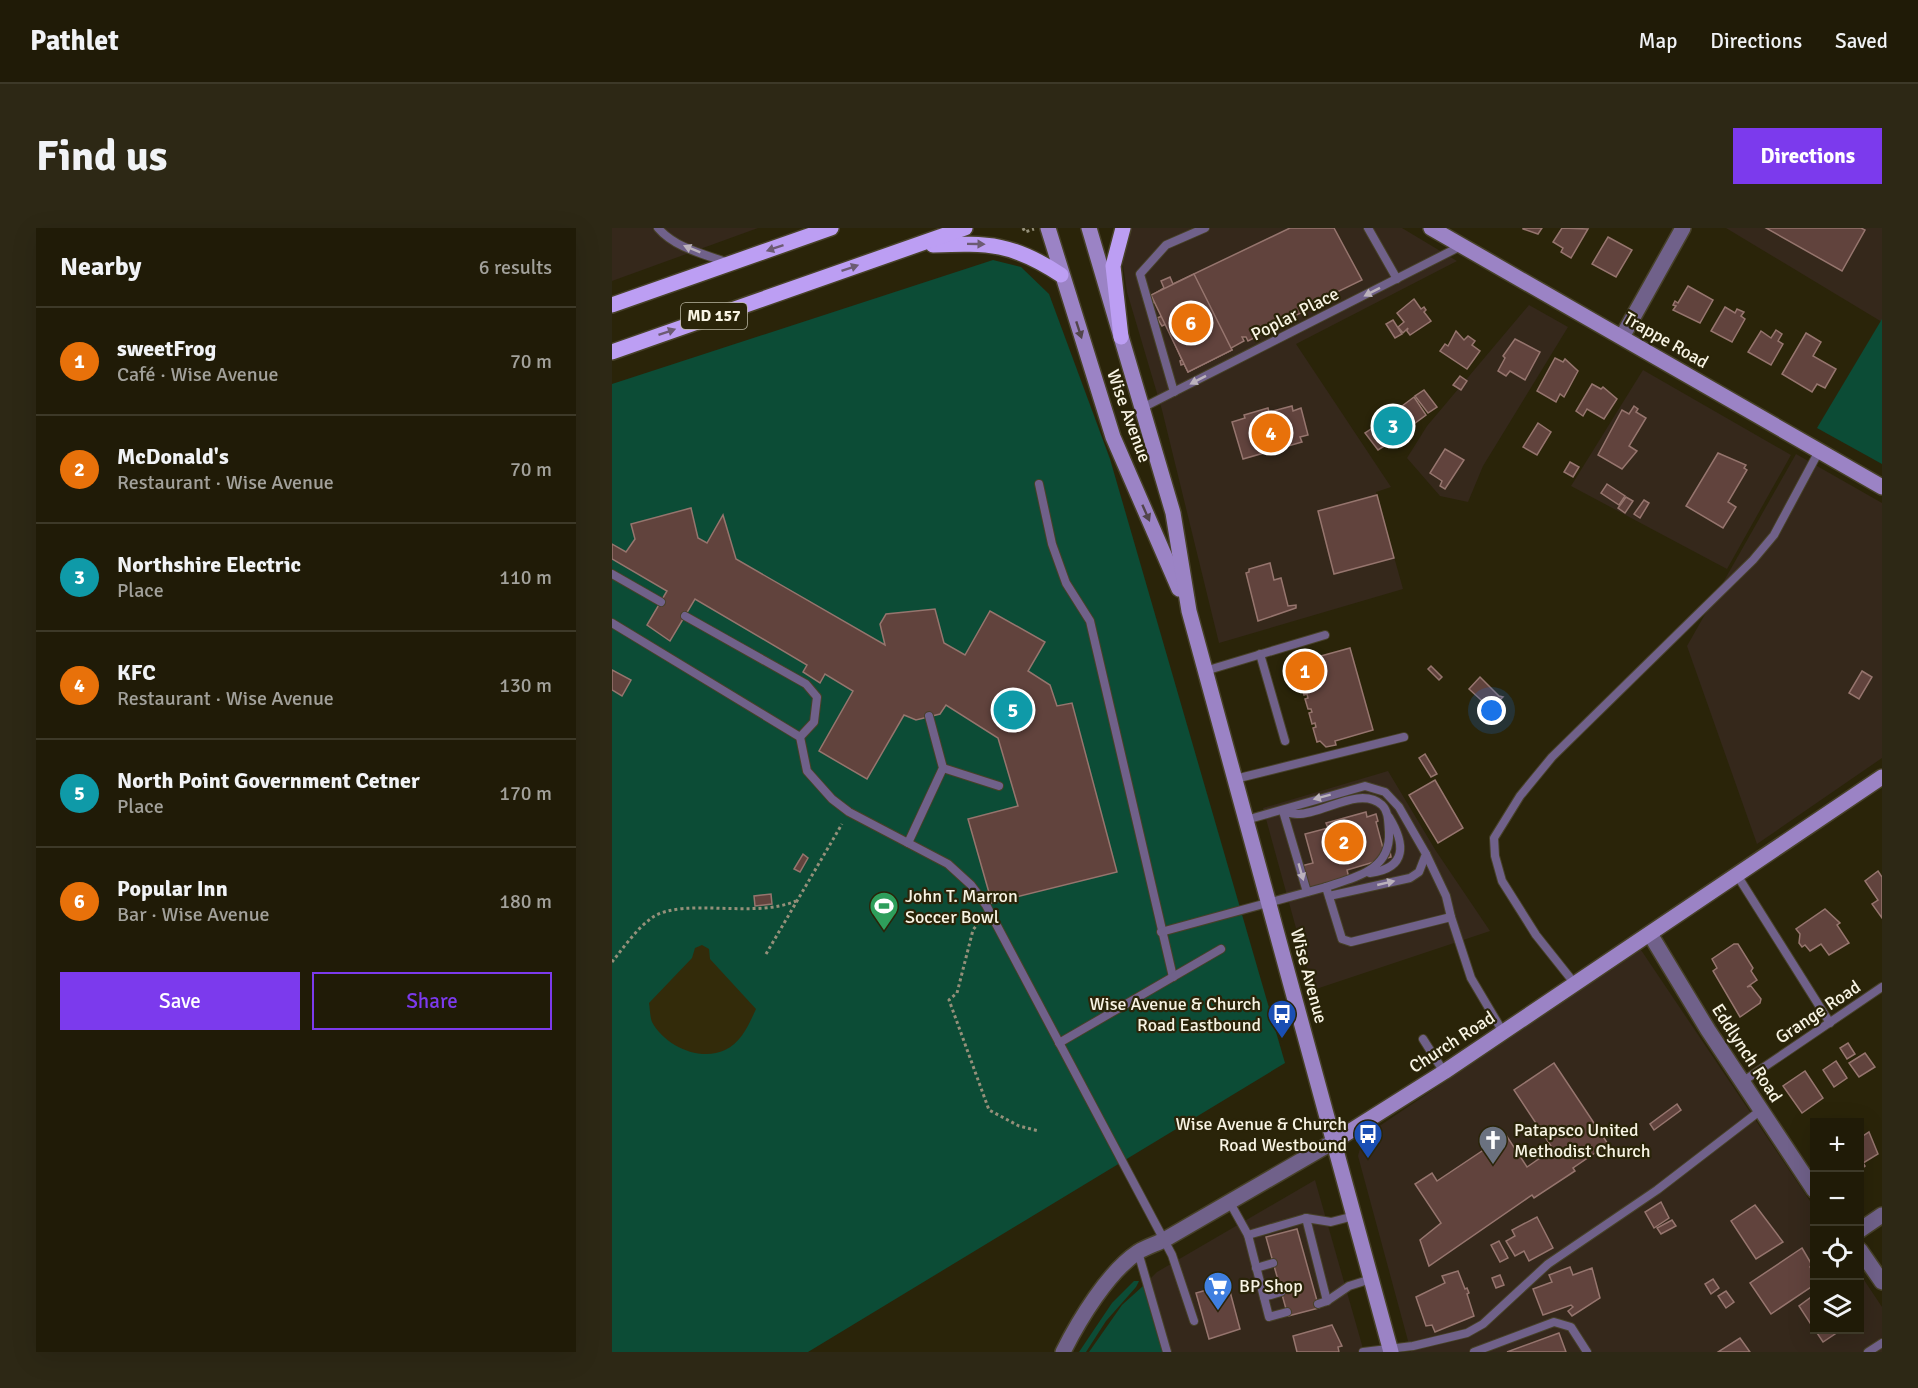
<!DOCTYPE html>
<meta charset="utf-8">
<style>
:root{--surface:#201b07;--page:#2d2815;--text:#f1f3f6;--muted:#a2a19b;--line:#3d3928;--accent:#7c3aed}
body{margin:0;font-family:Signika,sans-serif;background:var(--page);color:var(--text)}
.controls{position:absolute;right:18px;bottom:18px;display:grid;overflow:hidden;border-radius:0px;box-shadow:0 6px 24px #0002}
.controls button{width:54px;height:54px;display:grid;place-items:center;padding:0;border:0;border-bottom:2px solid var(--line);background:var(--surface);color:var(--text);font:30px sans-serif}
.you{position:absolute;left:880px;top:483px;width:21px;height:21px;margin:-15px;border:4px solid #fff;border-radius:50%;background:#1a73e8;box-shadow:0 0 0 9px #1a73e833}
.badge{display:grid;place-items:center;width:39px;height:39px;border-radius:50%;background:var(--accent);color:#fff;font-size:20px;font-weight:700}
.pin{position:absolute;translate:-50% -50%;border:3px solid #fff;box-shadow:0 2px 6px #0006}
.list{margin:0;padding:0;list-style:none}
h2{display:flex;justify-content:space-between;align-items:center;height:78px;margin:0;padding:0 24px;font-size:26px}
h2 small{font-size:20px;font-weight:400;color:var(--muted)}
.list li{display:grid;grid-template-columns:39px 1fr auto;gap:18px;align-items:center;box-sizing:border-box;height:108px;padding:0 24px;border-top:2px solid var(--line)}
.list b{display:block;font-size:22px;white-space:nowrap}
.list p{margin:0;font-size:20px;white-space:nowrap;color:var(--muted)}
.list em{font-size:20px;font-style:normal;color:var(--muted)}
.actions{display:flex;gap:12px;padding:18px 24px}
.actions a{flex:1;padding:14px 0;border:2px solid var(--accent);border-radius:0px;text-align:center;font-size:21px;color:var(--accent)}
.actions .main{background:var(--accent);color:#fff}
.icon{flex:none;width:33px;height:33px;fill:none;stroke:currentColor;stroke-width:2;stroke-linecap:round;stroke-linejoin:round}
.map{position:relative;flex:none;width:1270px;height:1124px;overflow:hidden;border-radius:0px}
header{display:flex;align-items:center;gap:36px;box-sizing:border-box;height:84px;padding:0 30px;background:var(--surface);border-bottom:2px solid var(--line)}
header strong{font-size:28px}
nav{display:flex;gap:33px;margin-inline-start:auto;font-size:21px}
.intro{display:flex;align-items:center;justify-content:space-between;box-sizing:border-box;height:144px;padding:0 36px}
h1{margin:0;font-size:42px}
.button{padding:15px 27px;border-radius:0px;background:var(--accent);color:#fff;font-size:21px;font-weight:700}
main{display:flex;gap:36px;padding:0 36px}
aside{flex:1;background:var(--surface);border-radius:0px;box-shadow:0 6px 24px #0002}
.map>svg:first-child{display:block}
.commercial{fill:#35281b}
.green{fill:#0c4c36}
.sand{fill:#332b0a}
.building{fill:#61433d;stroke:#96756e;stroke-width:1.5}
.lines{fill:none;stroke-linecap:round;stroke-linejoin:round}
.lane-casing{stroke:#474128;stroke-width:10}
.street-casing{stroke:#474128;stroke-width:18}
.secondary-casing{stroke:#474128;stroke-width:18}
.primary-casing{stroke:#474128;stroke-width:18}
.path{stroke:#95907a;stroke-width:3;stroke-dasharray:3 3;stroke-linecap:butt}
.lane{stroke:#70618a;stroke-width:8}
.street{stroke:#70618a;stroke-width:15}
.secondary{stroke:#9b83c5;stroke-width:15}
.primary{stroke:#bc9ef3;stroke-width:15}
.oneway{fill:#6c5b72}
.oneway2{fill:#bbb2bc}
.oneway3{fill:#52454b}
.labels{text-anchor:middle;dominant-baseline:central;stroke-width:4.5;stroke-linejoin:round;paint-order:stroke}
.shield{fill:#2a2409;stroke:#bab6a2;stroke-width:1.5}
.shield-label{font-size:16px;font-weight:bold;fill:#f8f4e4}
.street-label{font-size:18px;fill:#f8f4e4;stroke:#2a2409}
.poi-label{font-size:18px;fill:#f8f4e4;stroke:#2a2409;text-anchor:start}
</style>
<header>
<strong>Pathlet</strong>
<nav><a>Map</a><a>Directions</a><a>Saved</a></nav>
</header>
<div class="intro"><h1>Find us</h1><a class="button">Directions</a></div>
<main>
<aside>
<h2>Nearby<small>6 results</small></h2>
<ul class="list">
<li><span class="badge" style="background:#e8710a">1</span><div><b>sweetFrog</b><p>Café · Wise Avenue</p></div><em>70 m</em></li>
<li><span class="badge" style="background:#e8710a">2</span><div><b>McDonald's</b><p>Restaurant · Wise Avenue</p></div><em>70 m</em></li>
<li><span class="badge" style="background:#0f9aa8">3</span><div><b>Northshire Electric</b><p>Place</p></div><em>110 m</em></li>
<li><span class="badge" style="background:#e8710a">4</span><div><b>KFC</b><p>Restaurant · Wise Avenue</p></div><em>130 m</em></li>
<li><span class="badge" style="background:#0f9aa8">5</span><div><b>North Point Government Cetner</b><p>Place</p></div><em>170 m</em></li>
<li><span class="badge" style="background:#e8710a">6</span><div><b>Popular Inn</b><p>Bar · Wise Avenue</p></div><em>180 m</em></li>
</ul>
<div class="actions"><a class="main">Save</a><a>Share</a></div>
</aside>
<div class="map">
<svg width="1270" height="1124" viewBox="0 0 1270 1124">
<rect width="100%" height="100%" fill="#2a2409"/>
<g class="commercial">
<path d="M0,0H146L0,53Z"/>
<path d="M519,0H790L845,33L684,116L779,259L764,264L791,361L607,415L550,182L515,64L511,37L512,19Z"/>
<path d="M1114,0H1270V94Z"/>
<path d="M917,77L956,99L871,238L856,274L828,268L795,230L815,198Z"/>
<path d="M1031,142L1179,227L1115,341L959,258Z"/>
<path d="M1184,226L1270,275V530L1145,616L1075,418Z"/>
<path d="M776,543L824,623L878,703L701,762L651,580Z"/>
<path d="M1029,722L1202,979V1102H1248V1046L1270,1079V1124H799L746,928L750,913L760,903Z"/>
<path d="M703,952L752,1124H548L534,1078L535,1054L545,1044Z"/>
</g>
<g class="green">
<path d="M381,32L409,39L437,66L498,231L673,835L196,1124H0V156Z"/>
<path d="M1270,91V236L1205,200Z"/>
<path d="M522,1053H527L524,1059L494,1093L474,1124H467L500,1075Z"/>
<path d="M531,1058L551,1124H477L510,1077Z"/>
</g>
<path class="sand" d="M90,717L97,721L98,731L144,781C137,796 130,814 113,822C88,834 53,818 40,794C38,789 38,781 37,775L80,730L83,720Z"/>
<g class="building">
<path d="M678,0H722L750,52L692,80L694,83L646,103L648,107L636,113L634,109H630L632,113L619,120L620,122L576,144L572,136L569,137L568,133L570,132L554,96L550,98L545,90L550,88L543,74L540,75L537,69L552,60L549,53L558,49L561,56Z"/>
<path d="M930,0L926,6L911,1V0Z"/>
<path d="M950,0L976,1L959,30L949,24L951,20L941,14Z"/>
<path d="M1154,0H1249L1253,2L1230,43Z"/>
<path d="M996,9L1020,22L1004,49L980,36Z"/>
<path d="M582,46L620,122L576,144L539,67Z"/>
<path d="M1076,58L1101,72L1088,95L1061,82L1064,78L1061,77L1063,73L1066,75Z"/>
<path d="M802,71L809,81L812,79L814,82L812,84L819,93L798,107L795,103L796,100L791,105L786,99L792,94L785,85Z"/>
<path d="M1113,79L1123,85L1125,81L1132,84L1129,88L1133,91L1120,114L1099,103Z"/>
<path d="M781,92L790,106L783,110L774,96Z"/>
<path d="M1164,102L1170,106L1166,113L1171,116L1159,137L1136,124L1149,103L1159,110Z"/>
<path d="M844,103L852,112L856,108L863,113L860,117L868,123L855,141L828,123L833,116L836,118Z"/>
<path d="M1194,105L1209,114L1201,128L1224,141L1213,160L1205,156L1200,164L1170,146Z"/>
<path d="M903,111L928,124L913,152L898,143L894,148L886,143L893,130L891,128Z"/>
<path d="M943,130L951,134L953,131L966,143L952,169L948,166L944,174L925,163Z"/>
<path d="M848,148L855,153L849,162L841,157Z"/>
<path d="M980,156L989,161L991,159L1005,171L992,191L975,181L971,188L964,183Z"/>
<path d="M812,162L825,179L816,185L803,168Z"/>
<path d="M802,169L814,187L791,204L794,207L779,218L777,215L766,222L753,205L771,193L767,188L775,182L778,187Z"/>
<path d="M680,178L681,183L689,180L696,207L688,209L690,214L631,231L620,194L633,190L632,187L656,180L657,184Z"/>
<path d="M1022,178L1026,181L1024,184L1034,190L1017,218L1025,223L1010,241L986,227L1010,182L1017,186Z"/>
<path d="M926,195L939,204L925,227L911,219Z"/>
<path d="M833,221L852,232L833,261L828,258L830,253L818,245Z"/>
<path d="M1106,225L1134,237L1132,240L1135,242L1116,274L1124,279L1111,300L1074,278Z"/>
<path d="M958,234L967,239L961,249L952,244Z"/>
<path d="M995,256L1013,268L1007,277L989,265Z"/>
<path d="M765,267L782,330L722,346L706,283Z"/>
<path d="M1014,269L1021,273L1013,285L1006,280Z"/>
<path d="M1032,272L1037,275L1028,290L1022,286Z"/>
<path d="M79,280L86,310L95,315L111,287L124,331L273,417L268,396L274,386L323,381L332,415L353,427L378,383L433,414L416,443L438,457L445,478L460,475L505,644L380,675L356,591L406,578L386,510L334,477L328,486L304,492L292,487L255,551L207,523L241,463L213,446L208,455L191,444L195,437L83,371L58,413L35,397L55,363L0,331V316L14,324L23,311L19,296Z"/>
<path d="M658,335L662,352L669,350L676,378L684,377V380L646,393L634,345L637,344V341Z"/>
<path d="M738,420L761,502L723,513L724,517L714,519L708,513L705,514L701,500L704,499L703,495L700,496L697,485L700,484L699,481H696L693,471L696,470L695,466L692,467L689,456L693,455L692,452L688,453L684,438L688,437L687,434Z"/>
<path d="M819,438L830,449L827,452L816,441Z"/>
<path d="M0,442L19,452L10,468L0,462Z"/>
<path d="M1250,443L1260,449L1247,471L1237,465Z"/>
<path d="M868,449L887,468L891,469L879,481L857,461Z"/>
<path d="M813,526L825,546L819,549L807,530Z"/>
<path d="M823,552L851,600L826,615L797,567Z"/>
<path d="M754,584L755,589L764,586L766,593L764,594L772,624L778,623L779,629L735,642L737,650L695,661L689,638L701,635L693,606L716,600L714,595Z"/>
<path d="M191,626L196,630L188,644L182,641Z"/>
<path d="M1266,643L1270,649V690L1260,676L1266,672L1253,653Z"/>
<path d="M159,666L160,676L143,678L142,668Z"/>
<path d="M1213,681L1228,695L1225,697L1237,715L1217,727L1209,716L1198,723L1193,717L1190,719L1187,715L1188,706L1184,701Z"/>
<path d="M1122,716H1126L1141,740L1139,743L1145,752L1135,759L1139,758L1149,771L1148,775L1128,789L1101,743L1105,740L1100,731Z"/>
<path d="M1236,815L1243,826L1235,831L1228,820Z"/>
<path d="M1253,825L1263,839L1247,849L1237,835Z"/>
<path d="M1224,833L1235,850L1222,859L1211,842Z"/>
<path d="M942,835L996,916L961,940L963,943L922,970L920,967L817,1038L808,1012L829,995L803,956L820,945L825,953L894,907L915,939L941,921L902,862Z"/>
<path d="M1193,843L1211,870L1190,885L1171,858Z"/>
<path d="M1065,876L1069,882L1042,902L1038,896Z"/>
<path d="M1257,904L1266,926L1251,935L1253,938L1248,942V910Z"/>
<path d="M1049,974L1057,990L1042,1000L1033,984Z"/>
<path d="M1143,977L1171,1014L1144,1031L1119,993Z"/>
<path d="M925,989L941,1020L917,1033L912,1023L903,1028L894,1013L903,1008L900,1002Z"/>
<path d="M1060,992L1064,998L1049,1006L1045,1000Z"/>
<path d="M685,1001L707,1080L676,1088L654,1009Z"/>
<path d="M887,1013L896,1030L888,1034L879,1017Z"/>
<path d="M1190,1020L1200,1037L1198,1039L1202,1046V1057L1159,1086L1138,1055Z"/>
<path d="M958,1039L961,1047L980,1040L988,1070L960,1088L956,1083L961,1079L959,1077L931,1087L921,1061L940,1054L937,1047Z"/>
<path d="M846,1043L853,1061L855,1060L857,1065L855,1066L862,1088L823,1104L820,1097L814,1098L804,1069L833,1055L830,1048Z"/>
<path d="M888,1047L892,1057L884,1060L880,1050Z"/>
<path d="M1101,1051L1107,1060L1099,1066L1093,1056Z"/>
<path d="M616,1056L628,1101L597,1111L584,1065Z"/>
<path d="M1114,1063L1122,1074L1114,1080L1106,1068Z"/>
<path d="M1202,1067V1101L1187,1078Z"/>
<path d="M720,1097L730,1118L726,1119L727,1124H685L681,1108Z"/>
<path d="M1203,1102H1229L1211,1114Z"/>
<path d="M947,1105L954,1124H895Z"/>
<path d="M1128,1110L1138,1124H1106Z"/>
</g>
<g class="lines">
<g class="lane-casing">
<g id="lane">
<path d="M46,0C63,20 92,26 117,35"/>
<path d="M756,0L785,51"/>
<path d="M562,164L528,46L554,17L593,0"/>
<path d="M530,180L849,18"/>
<path d="M427,256L440,316L454,355L478,393L561,749"/>
<path d="M0,346L49,374"/>
<path d="M73,388L194,456L205,469L202,494L188,509"/>
<path d="M0,395L188,509L195,543L220,571L237,584L336,636L359,657L374,677L560,1027L582,1093"/>
<path d="M648,426L673,513"/>
<path d="M593,443L713,407"/>
<path d="M331,540L387,558"/>
<path d="M623,551L792,509"/>
<path d="M634,592L753,558L773,564L787,579L814,626L807,644L798,650L717,668"/>
<path d="M296,615L331,540L317,488"/>
<path d="M758,645C796,640 793,615 777,589"/>
<path d="M1125,647L1218,795"/>
<path d="M695,664L671,583C675,584 680,586 685,586C710,587 748,557 770,577C777,584 776,594 777,604C779,642 744,649 714,659"/>
<path d="M839,689L859,750L891,804"/>
<path d="M549,704L714,659L730,711L739,714L839,689L834,668L814,626"/>
<path d="M963,756L924,707L890,653L883,628L882,610L908,568L940,529L1141,332L1162,307L1207,223"/>
<path d="M811,811L832,844"/>
<path d="M447,815L609,721"/>
<path d="M1130,854L1270,759"/>
<path d="M617,973L636,1007L657,1089L675,1084"/>
<path d="M694,990L719,994L742,988"/>
<path d="M636,1007L694,990L715,1073L706,1076"/>
<path d="M526,1024L555,1124"/>
<path d="M644,1040L661,1035"/>
<path d="M652,1069L669,1064"/>
<path d="M715,1073L737,1058L759,1051"/>
<path d="M751,1124L801,1118L855,1105L871,1096L936,1036L1045,962L1149,882"/>
<path d="M862,1124L942,1094L959,1099L975,1124"/>
<path d="M1256,1124L1270,1115"/>
</g>
</g>
<g class="street-casing">
<g id="street">
<path d="M1010,109L1071,0"/>
<path d="M1038,706L1096,802L1202,962"/>
<path d="M1248,1002L1270,987"/>
<path d="M1248,1022L1270,1054"/>
<path d="M451,1124C467,1092 496,1044 526,1024C534,1019 544,1016 552,1012L721,914"/>
</g>
</g>
<g class="secondary-casing">
<g id="secondary">
<path d="M436,0L501,209L567,361"/>
<path d="M477,0L561,285L577,383L779,1124"/>
<path d="M819,0L1270,259"/>
<path d="M721,914L832,844L1270,549"/>
</g>
</g>
<g class="primary-casing">
<g id="primary">
<path d="M321,17C377,15 401,15 449,47"/>
<path d="M0,77L219,0"/>
<path d="M509,109L501,38L511,0"/>
<path d="M0,124L353,0"/>
</g>
</g>
<g class="path">
<path d="M411,0L413,4L422,1"/>
<path d="M367,694L361,702L345,765L337,772L377,882L407,898L427,903"/>
<path d="M154,726L230,596"/>
<path d="M0,734C12,719 25,700 41,689C73,669 142,691 184,673"/>
</g>
<use href="#lane" class="lane"/>
<use href="#street" class="street"/>
<use href="#secondary" class="secondary"/>
<use href="#primary" class="primary"/>
</g>
<defs><path id="oneway-solid" d="M-6-.8H1V-3.2L6.5 0L1 3.2V.8H-6Z" transform="scale(1.5)"/></defs>
<g class="oneway">
<use href="#oneway-solid" transform="translate(364 16) rotate(1)"/>
<use href="#oneway-solid" transform="translate(163 20) rotate(161)"/>
<use href="#oneway-solid" transform="translate(238 40) rotate(-19)"/>
<use href="#oneway-solid" transform="translate(55 104) rotate(-19)"/>
</g>
<g class="oneway2">
<use href="#oneway-solid" transform="translate(80 21) rotate(-158)"/>
<use href="#oneway-solid" transform="translate(760 64) rotate(153)"/>
<use href="#oneway-solid" transform="translate(586 152) rotate(153)"/>
<use href="#oneway-solid" transform="translate(710 569) rotate(165)"/>
<use href="#oneway-solid" transform="translate(689 644) rotate(74)"/>
<use href="#oneway-solid" transform="translate(774 655) rotate(-13)"/>
</g>
<g class="oneway3">
<use href="#oneway-solid" transform="translate(467 102) rotate(72)"/>
<use href="#oneway-solid" transform="translate(534 285) rotate(66)"/>
</g>
<defs>
<g id="stadium-pin" transform="scale(1.5)"><path d="M0 17L-7.5 6A9.5 9.5 0 1 1 7.5 6Z" fill="#2e9e5b" stroke="#2a2409"/><path d="M0-5a6.5 5 0 1 0 0 10a6.5 5 0 1 0 0-10ZM-3.5-1.8h7v3.6h-7Z" fill="#fff"/></g>
<g id="bus-pin" transform="scale(1.5)"><path d="M0 17L-7.5 6A9.5 9.5 0 1 1 7.5 6Z" fill="#1a4fb4" stroke="#2a2409"/><path d="M-5-6H5V4H4V6H2V4H-2V6H-4V4H-5ZM-3.5-4V0h7V-4ZM-3.5 1.2v1.5H-2V1.2ZM2 1.2v1.5H3.5V1.2Z" fill="#fff"/></g>
<g id="church-pin" transform="scale(1.5)"><path d="M0 17L-7.5 6A9.5 9.5 0 1 1 7.5 6Z" fill="#6b7280" stroke="#2a2409"/><path d="M-1.2-6h2.4v3.5h3.3v2.4h-3.3V6h-2.4V-.1h-3.3v-2.4h3.3Z" fill="#fff"/></g>
<g id="supermarket-pin" transform="scale(1.5)"><path d="M0 17L-7.5 6A9.5 9.5 0 1 1 7.5 6Z" fill="#3f7fe0" stroke="#2a2409"/><path d="M-6-5.5h2.5l.6 2H6L4.5 2H-2.5L-4.4-4H-6ZM-1.5 3.2a1.3 1.3 0 1 0 .1 0ZM3 3.2a1.3 1.3 0 1 0 .1 0Z" fill="#fff"/></g>
</defs>
<g fill-rule="evenodd">
<use href="#stadium-pin" x="272" y="678"/>
<use href="#bus-pin" x="670" y="786"/>
<use href="#bus-pin" x="756" y="906"/>
<use href="#church-pin" x="881" y="912"/>
<use href="#supermarket-pin" x="606" y="1058"/>
</g>
<g class="labels">
<rect class="shield" x="69" y="75" width="66" height="26" rx="4.5"/>
<g class="shield-label">
<text x="102" y="88">MD 157</text>
</g>
<g class="street-label">
<text transform="translate(683 86) rotate(-27)">Poplar Place</text>
<text transform="translate(1054 112) rotate(30)">Trappe Road</text>
<text transform="translate(517 188) rotate(70)">Wise Avenue</text>
<text transform="translate(697 748) rotate(75)">Wise Avenue</text>
<text transform="translate(1206 784) rotate(-34)">Grange Road</text>
<text transform="translate(840 814) rotate(-33)">Church Road</text>
<text transform="translate(1135 825) rotate(57)">Eddlynch Road</text>
</g>
<g class="poi-label">
<text x="293" y="668">John T. Marron<tspan x="293" dy="21">Soccer Bowl</tspan></text>
<text x="649" y="776" text-anchor="end">Wise Avenue &amp; Church<tspan x="649" dy="21">Road Eastbound</tspan></text>
<text x="735" y="896" text-anchor="end">Wise Avenue &amp; Church<tspan x="735" dy="21">Road Westbound</tspan></text>
<text x="902" y="902">Patapsco United<tspan x="902" dy="21">Methodist Church</tspan></text>
<text x="627" y="1058">BP Shop</text>
</g>
</g>
</svg>
<div class="controls">
<button>+</button>
<button>−</button>
<button><svg class="icon" aria-label="locate" viewBox="0 0 24 24"><circle cx="12" cy="12" r="6"/><path d="M12 2v4M12 18v4M2 12h4M18 12h4"/></svg></button>
<button><svg class="icon" aria-label="layers" viewBox="0 0 24 24"><path d="M12 4l9 5-9 5-9-5zM3 14l9 5 9-5"/></svg></button>
</div>
<div class="you"></div>
<div class="pin badge" style="left:693px;top:443px;background:#e8710a">1</div>
<div class="pin badge" style="left:732px;top:614px;background:#e8710a">2</div>
<div class="pin badge" style="left:781px;top:198px;background:#0f9aa8">3</div>
<div class="pin badge" style="left:659px;top:205px;background:#e8710a">4</div>
<div class="pin badge" style="left:401px;top:482px;background:#0f9aa8">5</div>
<div class="pin badge" style="left:579px;top:95px;background:#e8710a">6</div>
</div>
</main>
